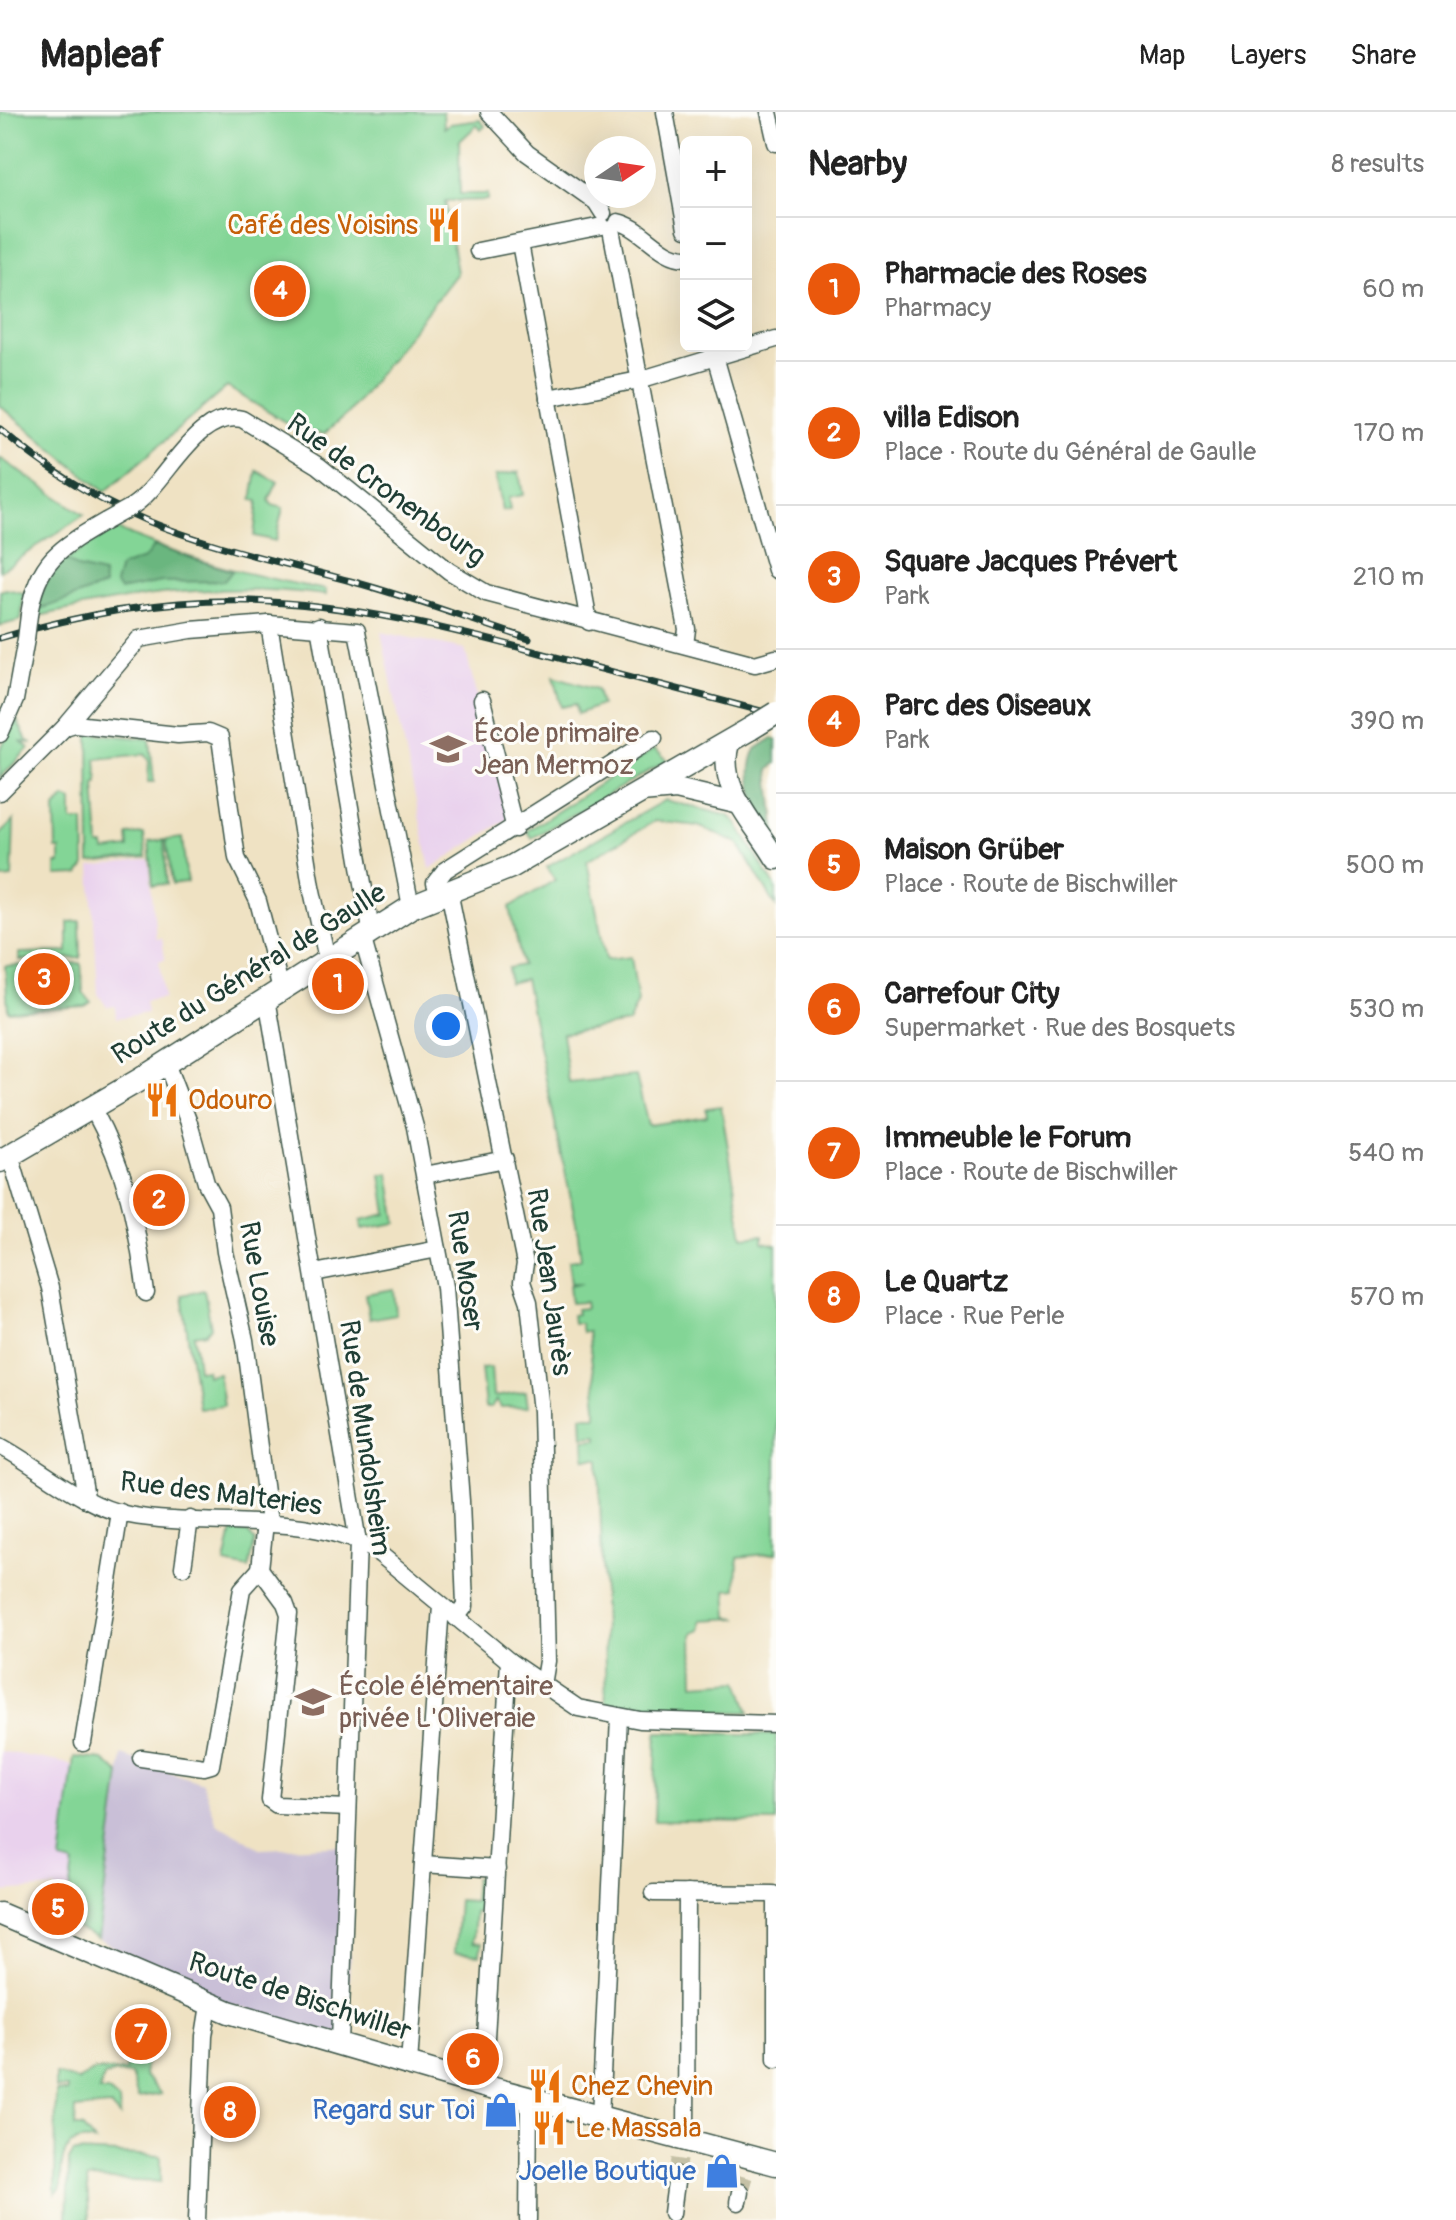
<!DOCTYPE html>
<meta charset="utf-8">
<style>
:root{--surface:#fff;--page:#f6f6f6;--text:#222;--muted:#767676;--line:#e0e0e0;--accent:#ea580c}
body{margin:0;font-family:Pangolin,sans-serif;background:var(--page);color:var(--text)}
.controls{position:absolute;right:24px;top:24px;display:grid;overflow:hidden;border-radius:12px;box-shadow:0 8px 32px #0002}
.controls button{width:72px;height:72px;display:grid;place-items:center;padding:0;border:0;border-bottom:2px solid var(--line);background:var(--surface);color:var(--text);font:40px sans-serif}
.compass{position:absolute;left:584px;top:24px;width:72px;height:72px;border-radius:50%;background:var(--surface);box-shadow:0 8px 32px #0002;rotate:77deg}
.you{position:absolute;left:446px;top:914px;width:28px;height:28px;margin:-20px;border:6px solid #fff;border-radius:50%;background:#1a73e8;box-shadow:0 0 0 12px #1a73e833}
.badge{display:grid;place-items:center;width:52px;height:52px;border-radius:50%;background:var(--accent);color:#fff;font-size:26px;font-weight:700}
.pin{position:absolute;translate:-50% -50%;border:4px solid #fff;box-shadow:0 2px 8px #0006}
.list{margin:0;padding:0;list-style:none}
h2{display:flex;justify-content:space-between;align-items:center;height:104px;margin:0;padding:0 32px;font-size:34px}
h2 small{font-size:26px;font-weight:400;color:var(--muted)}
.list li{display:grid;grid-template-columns:52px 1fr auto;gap:24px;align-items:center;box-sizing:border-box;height:144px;padding:0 32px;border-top:2px solid var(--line)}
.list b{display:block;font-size:30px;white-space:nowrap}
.list p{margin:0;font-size:26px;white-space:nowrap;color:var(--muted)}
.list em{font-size:26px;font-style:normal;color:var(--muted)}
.icon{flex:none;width:44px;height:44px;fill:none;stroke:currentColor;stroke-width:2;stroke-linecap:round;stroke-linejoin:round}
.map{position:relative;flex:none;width:776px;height:2108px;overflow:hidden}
header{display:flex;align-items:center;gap:48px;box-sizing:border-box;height:112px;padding:0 40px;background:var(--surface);border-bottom:2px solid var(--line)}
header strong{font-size:38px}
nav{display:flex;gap:44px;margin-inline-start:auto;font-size:28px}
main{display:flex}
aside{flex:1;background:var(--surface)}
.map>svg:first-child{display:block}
.built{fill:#e9d1ed}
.industrial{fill:#c9bfd7}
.green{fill:#83d596;stroke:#518965;stroke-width:2}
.forest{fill:#6ab67f;stroke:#447a5a;stroke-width:2}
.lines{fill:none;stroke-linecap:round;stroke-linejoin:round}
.minor-tunnel{stroke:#c5c1a6;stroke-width:16;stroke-dasharray:16 8;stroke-linecap:butt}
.minor-casing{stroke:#3e5649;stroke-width:19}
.tertiary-casing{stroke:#3e5649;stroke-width:23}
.secondary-casing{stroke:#3e5649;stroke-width:25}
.minor{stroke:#fff;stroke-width:16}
.tertiary{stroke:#fff;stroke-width:20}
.secondary{stroke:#fff;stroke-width:22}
.rail-casing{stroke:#1f3d34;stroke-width:7}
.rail{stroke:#fdfcf7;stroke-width:4;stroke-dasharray:12;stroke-linecap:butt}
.minor-bridge-casing{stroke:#3e5649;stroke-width:19;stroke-linecap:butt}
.secondary-bridge-casing{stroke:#3e5649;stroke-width:25;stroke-linecap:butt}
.minor-bridge{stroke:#fff;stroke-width:16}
.secondary-bridge{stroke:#fff;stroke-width:22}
.labels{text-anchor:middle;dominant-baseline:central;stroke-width:6;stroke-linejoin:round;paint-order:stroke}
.food-label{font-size:28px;fill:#c56008;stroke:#fdfcf7;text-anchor:start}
.street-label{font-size:28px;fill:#1f3d34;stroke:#fdfcf7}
.education-label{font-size:28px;fill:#785e54;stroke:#fdfcf7;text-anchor:start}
.shop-label{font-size:28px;fill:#366cbe;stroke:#fdfcf7;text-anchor:end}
</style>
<header>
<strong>Mapleaf</strong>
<nav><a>Map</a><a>Layers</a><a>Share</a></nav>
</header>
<main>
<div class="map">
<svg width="776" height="2108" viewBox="0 0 776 2108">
<rect width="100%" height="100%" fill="#fdfcf7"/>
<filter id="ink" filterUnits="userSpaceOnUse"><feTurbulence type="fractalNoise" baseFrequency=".0125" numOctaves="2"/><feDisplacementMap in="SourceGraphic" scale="16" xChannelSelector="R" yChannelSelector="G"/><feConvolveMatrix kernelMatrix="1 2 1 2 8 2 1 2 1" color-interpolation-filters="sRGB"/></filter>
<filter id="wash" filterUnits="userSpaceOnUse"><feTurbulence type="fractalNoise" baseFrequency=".006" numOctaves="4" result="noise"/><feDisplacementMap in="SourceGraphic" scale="32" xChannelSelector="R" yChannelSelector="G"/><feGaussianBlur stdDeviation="1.8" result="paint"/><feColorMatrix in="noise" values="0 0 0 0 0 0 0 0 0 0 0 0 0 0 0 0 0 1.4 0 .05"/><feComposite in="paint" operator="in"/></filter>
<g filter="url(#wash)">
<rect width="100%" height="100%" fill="#efe2c3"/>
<g class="built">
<path d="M381,520L465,537L509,706L430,757Z"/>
<path d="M149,747L156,827L162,826L165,847L159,849L164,886L145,889L147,901L116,906L115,894L107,895L98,882L91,755Z"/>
<path d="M0,1639L70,1652L73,1656L61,1749L74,1751L66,1812L50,1805L56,1776L0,1780Z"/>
</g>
<path class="industrial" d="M122,1643L202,1671L216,1711L262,1737L353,1733L347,1926L224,1891L98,1827Z"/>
<g class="green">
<path d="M0,0H443L444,16L450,12L480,8L485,14L481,18L477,13L459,30L460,82H488V88L445,89L457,161L347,302L324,322L300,319L227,275L105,380L0,294Z"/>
<path d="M0,346L84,403L0,459Z"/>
<path d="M257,359L278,370L269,388L272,393L283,396L275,429L254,424L258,389L252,388Z"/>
<path d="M519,360L523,383L508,386L510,398L502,399L495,364Z"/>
<path d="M116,417C184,448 253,464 326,478V483C219,470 143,481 39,504C41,456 78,439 116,417Z"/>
<path d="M6,477L24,481L21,508L0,514V479Z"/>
<path d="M554,564L597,577L601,593L578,602L576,592L562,595Z"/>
<path d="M17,608L27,629L32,631L22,630L29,636L0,666V637Z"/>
<path d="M89,621L150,627L154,670H148L149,648L145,642L96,647L98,671L95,672L99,734H104L105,739L129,736L128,723L144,722L146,745L90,751Z"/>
<path d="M654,637L668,648L532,726L527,719Z"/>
<path d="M65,686L72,689V709H84L85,754L79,763L56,764V752L60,751V737H56L55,696Z"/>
<path d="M665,688L729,704L736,710L776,776V794L738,731L698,714L655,709L587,749L606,848L631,845L638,890L628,911L562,921L569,971L636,964L648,1013L707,1004L706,996L721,994L743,1125L763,1123V1130L776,1133V1441L738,1445L737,1477L727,1478L729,1505L739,1506L702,1508V1518L693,1521L694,1572L739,1569L750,1600L668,1599L606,1591L599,1347H585L584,1327L598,1326V1322L583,1323L582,1303H597V1293L588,1219L582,1220L580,1211H573L572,1203L577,1202L576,1197L586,1196L585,1190L571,1191L569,1173L583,1171H571L568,1149L581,1147L577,1116L525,867L509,871L508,856L522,853L510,795L555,768L547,755Z"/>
<path d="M14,708L12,766L0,767V723Z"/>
<path d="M182,726L187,770L172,772L166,728Z"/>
<path d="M164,728L167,772L153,773L149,730Z"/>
<path d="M80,809L81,846L19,848V841L68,840V810Z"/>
<path d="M81,851L83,880L91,890L85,894L8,899L5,854Z"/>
<path d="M389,1061L397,1111L362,1117L361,1108L387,1102L381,1063Z"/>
<path d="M394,1177L396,1202L369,1207L365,1182Z"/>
<path d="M204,1178L211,1215L206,1221L194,1223L198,1258L206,1257L207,1263L218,1261L223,1293L198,1296L182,1183Z"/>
<path d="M491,1255L493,1285L526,1280L528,1295L501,1296L496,1289L491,1296H485L481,1256Z"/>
<path d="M232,1419L248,1421L255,1429L249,1457L225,1452Z"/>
<path d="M657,1620L776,1623V1710L654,1709Z"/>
<path d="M74,1645L103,1648L120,1662L98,1827L66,1812L74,1752L61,1749Z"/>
<path d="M475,1766H482L481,1778H484L483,1801L474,1800L472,1831L481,1832L480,1843L454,1841L458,1788L473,1789Z"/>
<path d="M129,1930L148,1931L144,1963L161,1982L138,1986L131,1963L115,1961L104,1965L99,1979H108L119,1989L120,2005L110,1994L76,1997L75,2015H82L95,2030C60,2022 61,2052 61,2077L55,2082L56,1979L67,1980V1976H56V1962L78,1969L93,1959H126Z"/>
<path d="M74,2040L161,2044V2070L87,2067L89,2108H67L69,2048Z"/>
</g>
<g class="forest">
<path d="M154,434L232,459L224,469L162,470L120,478L115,472L120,455L144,447Z"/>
<path d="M65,447L78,456L103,462L104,474L39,498C40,476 50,462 65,447Z"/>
<path d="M773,626L776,628V651L769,658L776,727C760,702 741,666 756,637Z"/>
</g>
</g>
<g filter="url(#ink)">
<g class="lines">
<g class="minor-tunnel">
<path d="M677,2063L681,2039"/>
<path d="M740,2080L747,2056"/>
</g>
<g class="minor-casing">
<g id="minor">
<path d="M489,0L527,41L596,90L603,101"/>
<path d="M665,0L686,117"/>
<path d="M769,0L776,31"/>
<path d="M618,110C643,115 660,146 686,146"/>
<path d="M611,117L687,517L685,533"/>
<path d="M520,131L589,510"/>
<path d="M478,139L602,114"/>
<path d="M712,234L776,458"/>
<path d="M548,286L639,268L776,227"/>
<path d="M131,395C167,373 195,297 242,307L319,354L449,459L486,481L755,552L776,546"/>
<path d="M29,503C37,448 61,435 106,409"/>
<path d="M269,512L311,774L327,847"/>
<path d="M319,514L371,818"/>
<path d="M482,588L515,717"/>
<path d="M65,615L75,612L178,623L208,621L220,626L237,746L258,789L281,877"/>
<path d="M0,622L15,588L26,527"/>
<path d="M0,680L65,615L139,527L191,518L269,512L357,519L411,795"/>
<path d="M449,779L525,1152L522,1170L529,1190L541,1299L547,1549L543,1573"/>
<path d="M439,783L435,771L445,758L654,626"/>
<path d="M362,824L415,1015L445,1175L461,1389L465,1494L456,1506"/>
<path d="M267,886L358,1430L340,1930"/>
<path d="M166,951L189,1011L206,1071L219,1095L225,1140L245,1228L269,1411"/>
<path d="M92,995C128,1061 136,1108 146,1181"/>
<path d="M10,1043L50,1176L86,1385"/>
<path d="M425,1063L505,1047"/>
<path d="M314,1161L438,1137"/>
<path d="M0,1334C41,1356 82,1394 129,1403C205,1418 315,1396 381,1443L509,1549L578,1596L640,1608L776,1612"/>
<path d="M265,1411L260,1457L285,1491L289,1502L270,1688L277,1693L348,1696"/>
<path d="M183,1455L190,1407"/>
<path d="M83,1631L120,1400"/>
<path d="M141,1646L204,1655L211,1653L242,1477L260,1457"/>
<path d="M423,1752L497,1757"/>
<path d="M653,1781L773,1782L776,1789V1947"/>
<path d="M409,1952L441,1494"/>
<path d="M483,1974L509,1549"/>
<path d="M600,2005L619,1605"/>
<path d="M686,2028L687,1781"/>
<path d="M738,2090L740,2080"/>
<path d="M672,2101L677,2063"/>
<path d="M197,2108L204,1924L209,1893"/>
<path d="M528,2108L529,1986"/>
</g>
</g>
<g class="tertiary-casing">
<g id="tertiary">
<path d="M729,631C716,676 755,711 776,747"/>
<path d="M641,680L676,677L740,692"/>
</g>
</g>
<g class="secondary-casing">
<g id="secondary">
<path d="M0,1049L141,967L411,795L511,755L750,617"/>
<path d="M0,1802L229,1900L483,1974L776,2052"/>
</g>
</g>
<use href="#minor" class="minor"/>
<use href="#tertiary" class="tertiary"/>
<use href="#secondary" class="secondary"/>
<g class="rail-casing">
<g id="rail">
<path d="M0,317C115,417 214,432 354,470C413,486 470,508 529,527"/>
<path d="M0,526C81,502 166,487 250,489C351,492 451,517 548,543C624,563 700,583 776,603"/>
</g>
</g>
<use href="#rail" class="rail"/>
<g class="minor-bridge-casing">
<g id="minor-bridge">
<path d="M106,409L131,395"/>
<path d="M26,527L29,503"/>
</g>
</g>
<g class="secondary-bridge-casing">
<path id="secondary-bridge" d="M750,617L776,601"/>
</g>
<use href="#minor-bridge" class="minor-bridge"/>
<use href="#secondary-bridge" class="secondary-bridge"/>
</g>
</g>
<defs>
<g id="restaurant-bare" transform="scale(2.76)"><path d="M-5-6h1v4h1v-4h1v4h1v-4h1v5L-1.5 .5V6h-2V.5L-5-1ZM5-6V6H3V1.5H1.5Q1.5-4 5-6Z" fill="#e8710a" stroke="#fdfcf7" stroke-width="2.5" paint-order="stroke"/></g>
<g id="school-bare" transform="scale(2.76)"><path d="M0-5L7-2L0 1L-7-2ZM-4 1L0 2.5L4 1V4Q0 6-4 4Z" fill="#8d6e63" stroke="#fdfcf7" stroke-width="2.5" paint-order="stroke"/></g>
<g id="shop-bare" transform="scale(2.76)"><path d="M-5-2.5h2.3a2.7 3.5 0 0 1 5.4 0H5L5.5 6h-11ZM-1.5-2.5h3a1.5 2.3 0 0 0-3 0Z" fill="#3f7fe0" stroke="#fdfcf7" stroke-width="2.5" paint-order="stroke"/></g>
</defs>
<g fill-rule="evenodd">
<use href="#restaurant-bare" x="444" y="113"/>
<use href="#school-bare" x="448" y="637"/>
<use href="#restaurant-bare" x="162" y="988"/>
<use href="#school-bare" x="313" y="1590"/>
<use href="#restaurant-bare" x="545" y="1974"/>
<use href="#shop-bare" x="501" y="1998"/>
<use href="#restaurant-bare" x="549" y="2016"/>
<use href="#shop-bare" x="722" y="2059"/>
</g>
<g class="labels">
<g class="food-label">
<text x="418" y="113" text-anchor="end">Café des Voisins</text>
<text x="188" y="988">Odouro</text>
<text x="571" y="1974">Chez Chevin</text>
<text x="575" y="2016">Le Massala</text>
</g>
<g class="street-label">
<text transform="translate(386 378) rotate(36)">Rue de Cronenbourg</text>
<text transform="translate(249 862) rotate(-32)">Route du Général de Gaulle</text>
<text transform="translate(465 1159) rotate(82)">Rue Moser</text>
<text transform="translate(549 1170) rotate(82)">Rue Jean Jaurès</text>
<text transform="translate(259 1172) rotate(80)">Rue Louise</text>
<text transform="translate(365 1326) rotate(82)">Rue de Mundolsheim</text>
<text transform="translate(221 1382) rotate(7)">Rue des Malteries</text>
<text transform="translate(300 1885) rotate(18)">Route de Bischwiller</text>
</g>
<g class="education-label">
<text x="474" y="621">École primaire<tspan x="474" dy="32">Jean Mermoz</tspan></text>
<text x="339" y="1574">École élémentaire<tspan x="339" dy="32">privée L'Oliveraie</tspan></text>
</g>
<g class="shop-label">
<text x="475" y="1998">Regard sur Toi</text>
<text x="696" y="2059">Joelle Boutique</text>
</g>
</g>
</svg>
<div class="controls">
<button>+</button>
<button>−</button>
<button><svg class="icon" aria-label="layers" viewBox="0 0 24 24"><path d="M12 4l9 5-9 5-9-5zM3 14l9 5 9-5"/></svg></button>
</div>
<svg class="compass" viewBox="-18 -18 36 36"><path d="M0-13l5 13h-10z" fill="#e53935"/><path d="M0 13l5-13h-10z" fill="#767676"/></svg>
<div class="you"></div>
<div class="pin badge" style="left:338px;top:872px">1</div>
<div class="pin badge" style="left:159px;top:1088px">2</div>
<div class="pin badge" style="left:44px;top:867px">3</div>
<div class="pin badge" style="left:280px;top:179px">4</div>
<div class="pin badge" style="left:58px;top:1797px">5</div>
<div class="pin badge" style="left:473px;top:1947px">6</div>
<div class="pin badge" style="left:141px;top:1922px">7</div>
<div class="pin badge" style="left:230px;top:2000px">8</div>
</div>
<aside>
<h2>Nearby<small>8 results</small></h2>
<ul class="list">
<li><span class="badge">1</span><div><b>Pharmacie des Roses</b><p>Pharmacy</p></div><em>60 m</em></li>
<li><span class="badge">2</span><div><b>villa Edison</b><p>Place · Route du Général de Gaulle</p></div><em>170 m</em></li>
<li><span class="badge">3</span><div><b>Square Jacques Prévert</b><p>Park</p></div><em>210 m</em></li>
<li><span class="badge">4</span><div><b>Parc des Oiseaux</b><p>Park</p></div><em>390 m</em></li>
<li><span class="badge">5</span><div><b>Maison Grüber</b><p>Place · Route de Bischwiller</p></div><em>500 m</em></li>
<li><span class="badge">6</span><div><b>Carrefour City</b><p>Supermarket · Rue des Bosquets</p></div><em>530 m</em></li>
<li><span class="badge">7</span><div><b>Immeuble le Forum</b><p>Place · Route de Bischwiller</p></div><em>540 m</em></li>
<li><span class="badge">8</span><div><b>Le Quartz</b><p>Place · Rue Perle</p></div><em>570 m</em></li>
</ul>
</aside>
</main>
